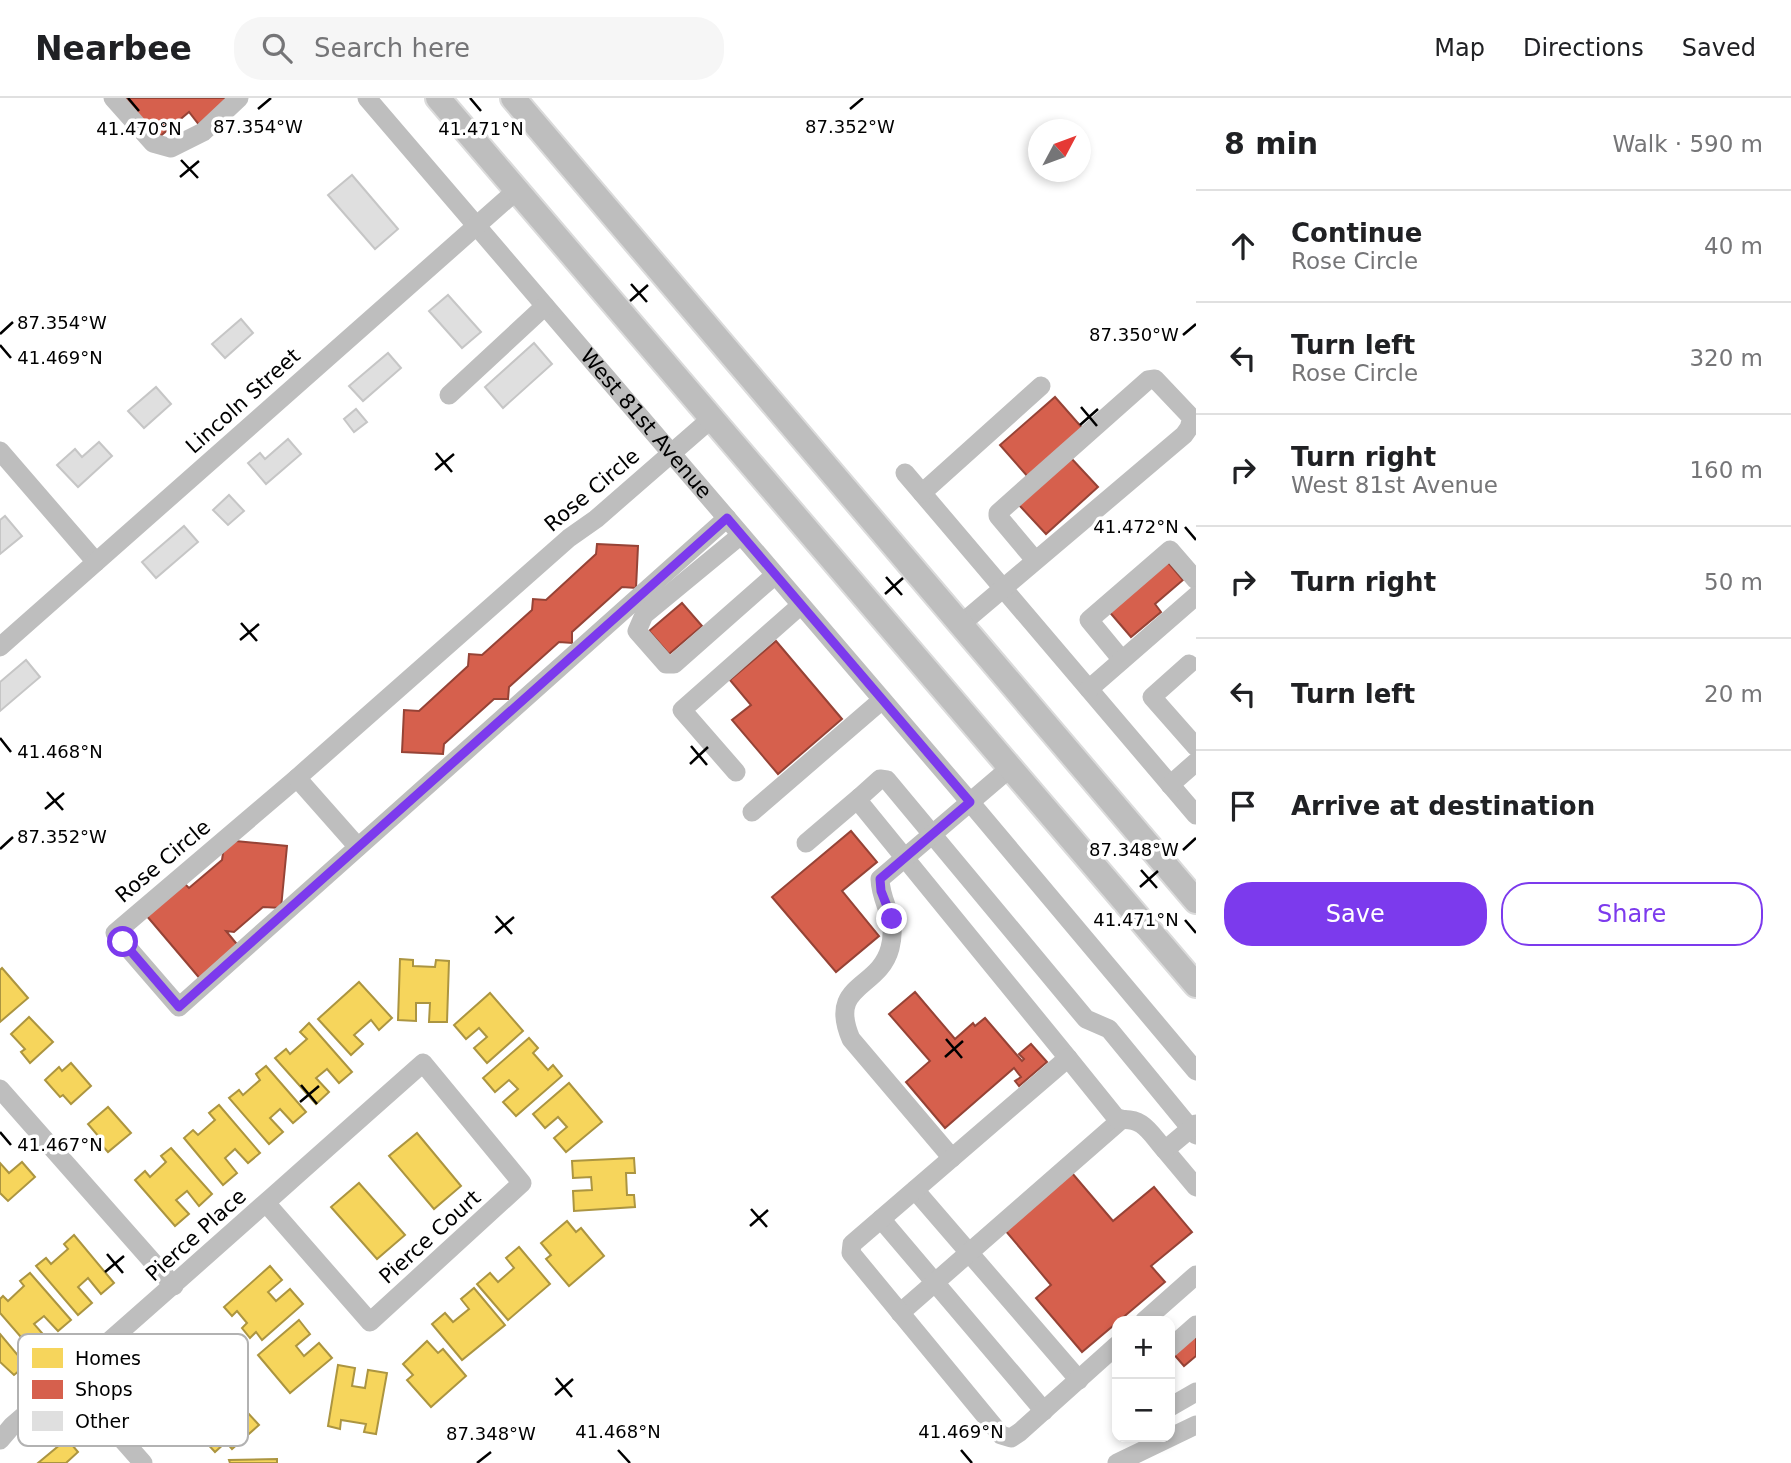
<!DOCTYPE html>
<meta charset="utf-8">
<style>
:root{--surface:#fff;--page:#f6f6f6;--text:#202124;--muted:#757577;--line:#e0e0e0;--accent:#7c3aed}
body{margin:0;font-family:"DejaVu Sans",sans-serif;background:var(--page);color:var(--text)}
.controls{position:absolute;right:21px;bottom:21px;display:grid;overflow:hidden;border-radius:14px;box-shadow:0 4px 10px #0003}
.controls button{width:63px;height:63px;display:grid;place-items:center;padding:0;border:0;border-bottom:2px solid var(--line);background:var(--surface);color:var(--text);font:35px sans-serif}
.compass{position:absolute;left:1028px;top:21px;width:63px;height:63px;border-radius:50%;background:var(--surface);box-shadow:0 4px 10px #0003;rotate:49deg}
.stop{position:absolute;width:21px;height:21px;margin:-16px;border:5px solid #7c3aed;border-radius:50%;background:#fff}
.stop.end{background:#7c3aed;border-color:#fff;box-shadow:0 2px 7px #0008}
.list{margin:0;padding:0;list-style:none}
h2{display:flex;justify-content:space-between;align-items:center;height:91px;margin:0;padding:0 28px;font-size:30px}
h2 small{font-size:23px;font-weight:400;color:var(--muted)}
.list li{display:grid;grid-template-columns:46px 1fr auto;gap:21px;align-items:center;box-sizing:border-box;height:112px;padding:0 28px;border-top:2px solid var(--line)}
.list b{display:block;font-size:26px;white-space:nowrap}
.list p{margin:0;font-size:23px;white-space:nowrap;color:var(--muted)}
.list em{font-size:23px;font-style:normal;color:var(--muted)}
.actions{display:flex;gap:14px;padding:21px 28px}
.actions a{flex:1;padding:16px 0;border:2px solid var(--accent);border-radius:28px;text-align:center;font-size:24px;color:var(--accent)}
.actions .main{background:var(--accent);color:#fff}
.icon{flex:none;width:38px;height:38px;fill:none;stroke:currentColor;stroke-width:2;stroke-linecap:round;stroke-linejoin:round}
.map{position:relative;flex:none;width:1196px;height:1365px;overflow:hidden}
header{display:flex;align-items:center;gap:42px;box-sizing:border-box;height:98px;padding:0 35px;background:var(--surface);border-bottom:2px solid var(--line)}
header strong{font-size:33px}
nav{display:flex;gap:38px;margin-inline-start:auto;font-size:24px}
.search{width:490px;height:63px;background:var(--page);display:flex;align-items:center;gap:18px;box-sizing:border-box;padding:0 24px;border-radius:28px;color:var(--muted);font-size:26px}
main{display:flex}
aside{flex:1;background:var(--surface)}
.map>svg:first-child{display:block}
.homes{fill:#f6d55c;stroke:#ac9540;stroke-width:2}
.shops{fill:#d6604d;stroke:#964336;stroke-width:2}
.building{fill:#dfdfdf;stroke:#c6c6c6;stroke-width:2}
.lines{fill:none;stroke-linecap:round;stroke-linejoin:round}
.major-casing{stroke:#dbdbdb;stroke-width:28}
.minor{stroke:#bebebe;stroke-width:19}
.major{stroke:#bebebe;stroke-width:24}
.route{stroke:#7c3aed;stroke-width:9}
.ticks{fill:none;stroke:#000;stroke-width:2.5}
.labels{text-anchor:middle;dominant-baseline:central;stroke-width:7;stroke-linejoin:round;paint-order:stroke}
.street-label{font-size:21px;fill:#000;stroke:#fff}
.key{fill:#fff;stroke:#b2b2b2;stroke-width:2}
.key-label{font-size:19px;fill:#000}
.ticks-label{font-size:18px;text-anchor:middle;fill:#000;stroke:#fff;stroke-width:7;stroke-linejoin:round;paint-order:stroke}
</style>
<header>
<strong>Nearbee</strong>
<div class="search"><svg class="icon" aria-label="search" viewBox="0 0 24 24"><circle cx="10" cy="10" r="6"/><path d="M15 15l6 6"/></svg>Search here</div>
<nav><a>Map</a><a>Directions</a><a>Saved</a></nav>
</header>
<main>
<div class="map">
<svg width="1196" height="1365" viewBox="0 0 1196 1365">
<rect width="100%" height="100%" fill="#fff"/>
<g class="homes">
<path d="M400,861L413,862V868L435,869L436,862L449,863L447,924H429L430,905H416V923L398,922Z"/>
<path d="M2,870L28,900L0,924V872Z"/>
<path d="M359,884L392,920L379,932L371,922L354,937L363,946L351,957L318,921Z"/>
<path d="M490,895L523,933L487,965L474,950L487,939L479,930L466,941L454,927Z"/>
<path d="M29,919L53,944L30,965L21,954L25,951L11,936Z"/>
<path d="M309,925L352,974L339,985L327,971L316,980L329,994L316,1006L275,960L286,951L290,956L307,941L300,934Z"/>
<path d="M529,940L538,950L533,955L548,972L553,967L562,978L516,1018L503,1004L518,991L509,982L495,994L483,980Z"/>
<path d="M71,965L91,988L71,1006L63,997L60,999L45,982L59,969L62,973Z"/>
<path d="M266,968L306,1014L293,1025L280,1011L270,1020L283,1034L269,1046L229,1000L239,992L243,997L260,982L256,976Z"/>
<path d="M569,985L602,1024L566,1054L554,1040L567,1029L558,1019L545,1030L533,1016Z"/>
<path d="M219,1007L260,1055L248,1065L235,1051L225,1060L237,1075L223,1087L184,1040L193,1032L198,1037L215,1022L209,1015Z"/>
<path d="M108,1009L131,1035L108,1054L97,1042L100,1040L88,1026Z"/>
<path d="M417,1035L461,1088L434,1111L389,1058Z"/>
<path d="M171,1050L212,1096L199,1108L187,1093L176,1102L189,1116L175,1128L135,1082L145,1073L150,1079L166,1064L161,1058Z"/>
<path d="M634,1060L635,1075H626L627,1097H634L635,1109L574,1113L573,1093L592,1092L591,1079L573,1080L572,1063Z"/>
<path d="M22,1064L35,1079L8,1103L0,1095V1065L9,1075Z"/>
<path d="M359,1085L405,1137L377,1161L331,1109Z"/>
<path d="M567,1123L576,1134L581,1130L604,1158L569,1188L546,1161L551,1157L541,1145Z"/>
<path d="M74,1137L114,1185L101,1196L88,1180L78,1189L92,1205L78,1217L36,1168L46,1160L51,1166L68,1151L64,1146Z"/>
<path d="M519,1149L550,1186L508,1222L477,1186L490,1175L498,1184L514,1170L506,1160Z"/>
<path d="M270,1168L282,1182L268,1194L276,1203L290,1191L303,1206L262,1242L256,1234L250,1240L242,1230L247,1225L237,1213L232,1218L224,1209Z"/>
<path d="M30,1175L71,1222L58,1233L44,1218L34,1226L48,1242L34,1254L0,1215V1201L3,1198L8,1203L24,1188L20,1183Z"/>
<path d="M474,1190L505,1227L462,1262L432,1226L445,1215L453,1224L469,1211L461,1201Z"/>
<path d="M299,1222L310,1236L296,1248L304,1258L319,1245L332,1260L290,1295L258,1257Z"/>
<path d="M0,1236L26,1267L14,1277L0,1264Z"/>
<path d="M427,1243L438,1255L443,1251L466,1278L431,1309L407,1282L413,1277L403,1266Z"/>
<path d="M338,1267L355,1270L352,1288L365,1290L368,1272L387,1275L376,1336L364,1334L366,1326L341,1322L340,1331L328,1328Z"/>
<path d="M225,1290L259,1327L232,1351L226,1344L215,1354L192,1329L204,1318L199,1313Z"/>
<path d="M67,1341L78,1354L66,1365H38Z"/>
<path d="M277,1361V1365H230L229,1362Z"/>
</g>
<g class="shops">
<path d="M124,0H234L200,28L189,14L158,40Z"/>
<path d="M1055,299L1084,332L1029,380L1000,347Z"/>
<path d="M1071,360L1098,389L1046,436L1019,407Z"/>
<path d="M597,446L638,448L636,490L622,489L572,534V545L559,544L509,589L508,601H494L444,646L443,656L402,654L404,612L419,613L468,568L469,556L482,557L532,512L533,501L546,502L596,456Z"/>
<path d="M1166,462L1183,482L1155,506L1161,514L1131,539L1107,511Z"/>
<path d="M682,505L702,528L669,556L649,533Z"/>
<path d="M776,543L842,621L778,676L732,622L751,607L730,582Z"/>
<path d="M851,733L877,764L842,793L879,838L836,874L772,799Z"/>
<path d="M225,742L287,748L281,810L263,809L234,834L226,833L240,850L202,883L146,817L184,785L189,790L222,762Z"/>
<path d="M915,894L955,941L973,925L975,928L985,920L1022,963L1024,961L1019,956L1031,946L1047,964L1019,988L1015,983L1021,979L1014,970L945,1030L906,984L930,963L889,916Z"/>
<path d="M1072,1075L1113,1123L1154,1089L1192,1134L1151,1168L1165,1184L1082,1254L1036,1200L1051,1187L1005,1132Z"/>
<path d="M1196,1231V1258L1184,1268L1171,1253Z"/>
</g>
<g class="building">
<path d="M352,77L398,131L375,151L328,97Z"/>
<path d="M448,197L481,234L462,250L429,213Z"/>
<path d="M241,221L253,235L225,260L212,246Z"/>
<path d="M534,245L552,266L503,310L485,289Z"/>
<path d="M388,255L401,270L363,303L349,288Z"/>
<path d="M156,289L171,306L144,330L128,313Z"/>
<path d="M356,311L367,324L354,334L344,321Z"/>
<path d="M288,341L301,356L266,386L248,365L260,355L265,361Z"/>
<path d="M99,344L112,358L78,389L57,367L75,351L82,359Z"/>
<path d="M229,397L244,413L228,427L213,412Z"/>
<path d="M5,418L22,438L0,456V422Z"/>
<path d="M184,428L198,444L156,480L142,464Z"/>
<path d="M26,562L40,579L0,613V584Z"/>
</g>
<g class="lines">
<g class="major-casing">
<g id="major">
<path d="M438,0L1196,887"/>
<path d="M513,0L1196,803"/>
</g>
</g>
<g class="minor">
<path d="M113,0L153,45L171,50L203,34L239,0"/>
<path id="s1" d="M367,0L970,704L1196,973"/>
<path d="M449,297L545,208"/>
<path d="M712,320L596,421L569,440L297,680L115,835L179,909L727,420"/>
<path d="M0,353L96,464"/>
<path d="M905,375L1196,717"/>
<path d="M922,395L1041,288"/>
<path d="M741,437L644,517L637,533L666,566H674L775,477"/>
<path d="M961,526L1184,337L1189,330L1192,320L1155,281L1148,282L998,415V418L1035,462"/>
<path d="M0,549L517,92"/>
<path d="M1122,562L1089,522L1170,452L1196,482"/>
<path d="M1189,566L1152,599L1196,649"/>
<path d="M1089,591L1196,498"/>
<path d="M736,674L682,612L801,507"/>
<path d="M297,680L358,749"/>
<path d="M1170,687L1196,664"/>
<path d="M752,714L882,602"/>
<path d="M806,745L860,699"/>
<path d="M1068,960L860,705V699L880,681L887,682L1086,921L1109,931L1196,1037"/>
<path d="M0,991L174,1188"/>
<path d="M1196,1026L1165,1052L1196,1089"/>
<path d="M952,1060L851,941C827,885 879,892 890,850C898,819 881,808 880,781L1010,670"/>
<path d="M915,1092L1079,1282"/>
<path d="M881,1121L1044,1313"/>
<path d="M900,1215L1122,1021"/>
<path d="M1144,1223L1196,1177"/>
<path d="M1117,1247L1020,1334L1011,1340L1001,1337L851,1155L852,1146L1068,960L1118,1022C1143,1018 1150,1035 1165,1052"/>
<path d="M1170,1250L1196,1227"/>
<path d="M68,1280L143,1365"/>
<path d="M1170,1309L1196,1294"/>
<path d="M0,1342L12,1328C151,1208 286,1086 423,965L522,1085L370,1224L266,1105"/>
<path d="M1117,1365L1196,1327"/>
</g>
<use href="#major" class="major"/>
</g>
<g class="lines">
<path class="route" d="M123,844L179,909L727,420L970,704L880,781L881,793L892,821"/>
</g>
<path class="ticks" d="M128,0L139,13M470,0L481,13M258,11L271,0M850,11L863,0M181,62L198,80M180,79L199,63M631,186L647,204M630,203L648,187M0,236L13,224M1183,237L1196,226M0,247L11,260M1081,309L1097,328M1080,327L1098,311M436,355L452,374M435,372L454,356M1185,429L1196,442M886,479L902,497M885,496L903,480M241,525L257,543M240,542L259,526M0,640L11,654M691,648L707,667M690,666L708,649M47,694L63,712M45,711L64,695M0,751L13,739M1183,752L1196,740M1141,772L1157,790M1140,789L1158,773M496,818L512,836M1185,822L1196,835M495,835L514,819M946,941L962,960M945,959L963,943M301,987L317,1006M300,1004L319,988M0,1034L11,1047M751,1111L767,1129M750,1128L768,1112M107,1156L123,1175M105,1174L124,1158M556,1280L572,1299M555,1297L573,1281M618,1352L630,1365M961,1352L972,1365M477,1365L491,1354"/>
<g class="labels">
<g class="street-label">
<text transform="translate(243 303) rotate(-42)">Lincoln Street</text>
<text stroke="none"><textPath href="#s1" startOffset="429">West 81st Avenue</textPath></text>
<text transform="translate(592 392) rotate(-40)">Rose Circle</text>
<text transform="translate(163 763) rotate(-40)">Rose Circle</text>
<text transform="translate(196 1137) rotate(-42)">Pierce Place</text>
<text transform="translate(430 1139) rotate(-42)">Pierce Court</text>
</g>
</g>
<rect x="18" y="1236" width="230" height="112" rx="10" class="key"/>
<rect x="32" y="1250" width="31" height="20" fill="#f6d55c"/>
<rect x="32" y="1282" width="31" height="19" fill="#d6604d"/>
<rect x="32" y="1313" width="31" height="20" fill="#dfdfdf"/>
<g class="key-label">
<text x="75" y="1267">Homes</text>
<text x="75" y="1298">Shops</text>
<text x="75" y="1330">Other</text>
</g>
<g class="ticks-label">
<text x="258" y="35">87.354°W</text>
<text x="850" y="35">87.352°W</text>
<text x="139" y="37">41.470°N</text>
<text x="481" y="37">41.471°N</text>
<text x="62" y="231">87.354°W</text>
<text x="1134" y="243">87.350°W</text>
<text x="60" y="266">41.469°N</text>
<text x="1136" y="435">41.472°N</text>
<text x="60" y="660">41.468°N</text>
<text x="62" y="745">87.352°W</text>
<text x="1134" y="758">87.348°W</text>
<text x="1136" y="828">41.471°N</text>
<text x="60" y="1053">41.467°N</text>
<text x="618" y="1340">41.468°N</text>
<text x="961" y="1340">41.469°N</text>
<text x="491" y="1342">87.348°W</text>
</g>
</svg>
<div class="controls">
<button>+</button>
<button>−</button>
</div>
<svg class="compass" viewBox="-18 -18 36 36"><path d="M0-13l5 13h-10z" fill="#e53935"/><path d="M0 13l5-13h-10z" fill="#757577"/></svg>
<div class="stop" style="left:123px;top:844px"></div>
<div class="stop end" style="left:892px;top:821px"></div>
</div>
<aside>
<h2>8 min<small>Walk · 590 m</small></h2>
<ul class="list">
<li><svg class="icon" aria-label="ahead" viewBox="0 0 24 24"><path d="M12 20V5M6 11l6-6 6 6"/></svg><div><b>Continue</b><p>Rose Circle</p></div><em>40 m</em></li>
<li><svg class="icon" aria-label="left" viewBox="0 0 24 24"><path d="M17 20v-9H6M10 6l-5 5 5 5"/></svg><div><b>Turn left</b><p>Rose Circle</p></div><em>320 m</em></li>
<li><svg class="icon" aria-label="right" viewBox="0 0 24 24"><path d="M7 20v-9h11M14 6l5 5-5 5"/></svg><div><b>Turn right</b><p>West 81st Avenue</p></div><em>160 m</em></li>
<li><svg class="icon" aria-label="right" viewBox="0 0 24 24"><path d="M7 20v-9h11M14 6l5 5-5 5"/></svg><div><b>Turn right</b></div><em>50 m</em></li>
<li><svg class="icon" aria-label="left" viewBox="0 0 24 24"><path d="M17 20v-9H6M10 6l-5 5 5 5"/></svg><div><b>Turn left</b></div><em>20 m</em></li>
<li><svg class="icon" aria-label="arrive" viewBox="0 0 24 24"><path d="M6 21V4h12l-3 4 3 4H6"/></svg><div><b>Arrive at destination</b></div></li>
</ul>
<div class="actions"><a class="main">Save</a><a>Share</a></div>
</aside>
</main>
